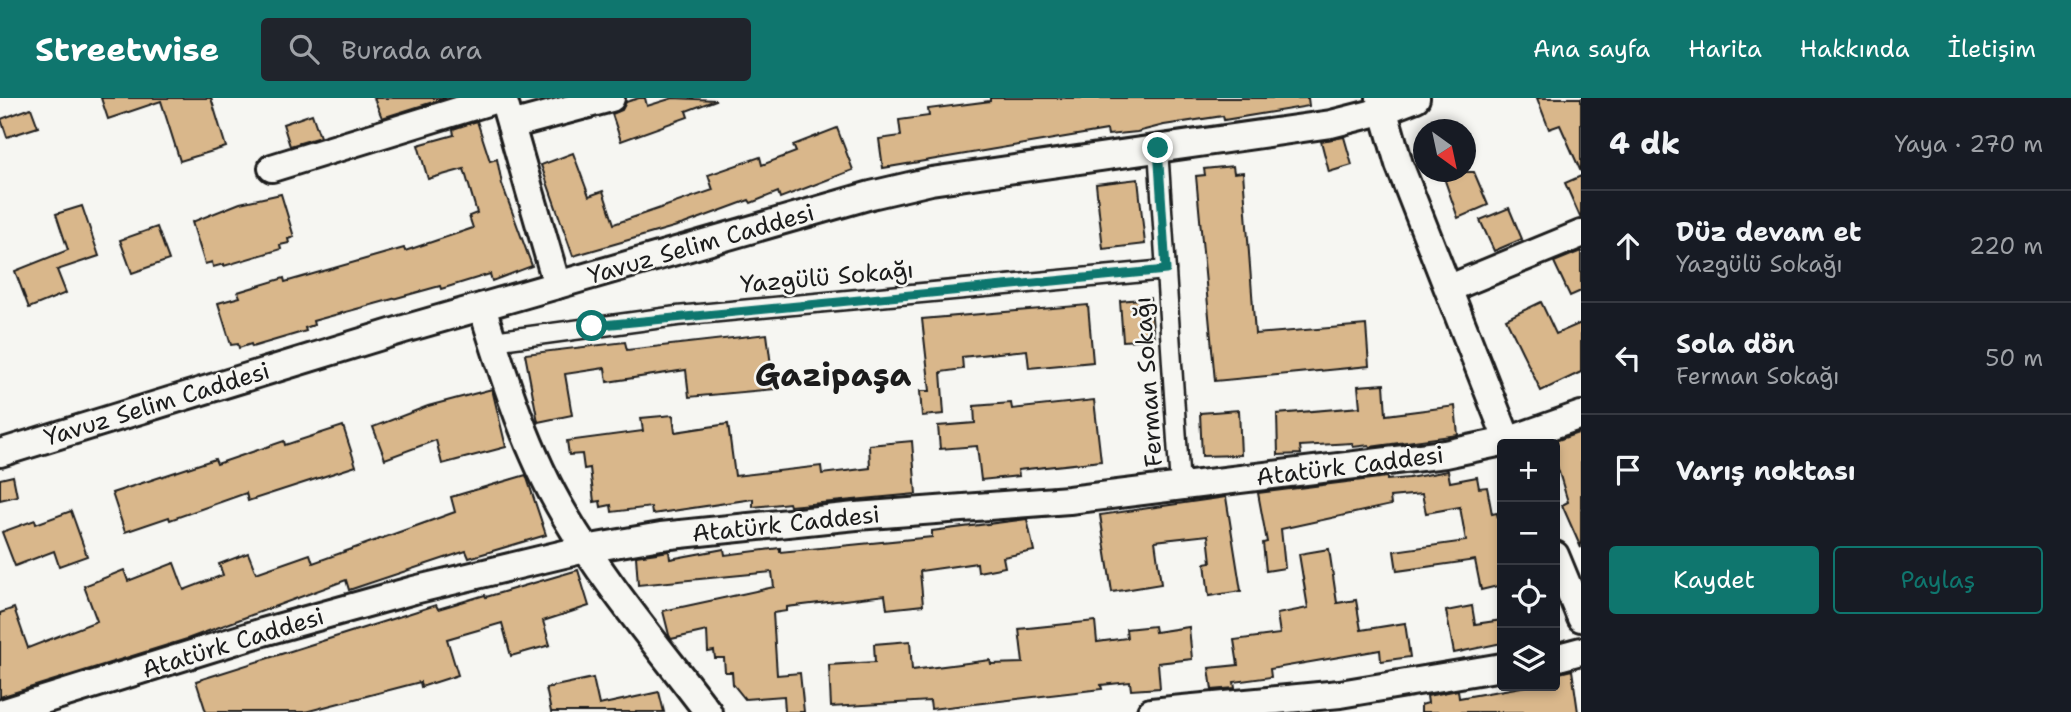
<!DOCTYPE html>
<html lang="tr">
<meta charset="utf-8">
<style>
:root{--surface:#171b24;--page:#20242c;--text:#f1f3f6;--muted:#9ea1a6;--line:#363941;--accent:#0f766e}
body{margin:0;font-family:"Shantell Sans",sans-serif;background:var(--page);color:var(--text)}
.controls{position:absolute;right:21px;bottom:21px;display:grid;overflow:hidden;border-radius:7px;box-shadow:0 4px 10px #0003}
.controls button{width:63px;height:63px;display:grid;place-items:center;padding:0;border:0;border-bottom:2px solid var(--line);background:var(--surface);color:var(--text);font:35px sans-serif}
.compass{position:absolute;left:1413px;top:21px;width:63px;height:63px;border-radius:50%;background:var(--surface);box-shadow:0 4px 10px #0003;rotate:147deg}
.stop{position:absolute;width:21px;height:21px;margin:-16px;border:5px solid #0f766e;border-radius:50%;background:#fff}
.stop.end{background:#0f766e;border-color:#fff;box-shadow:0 2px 7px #0008}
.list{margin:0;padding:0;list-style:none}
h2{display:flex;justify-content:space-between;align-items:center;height:91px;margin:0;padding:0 28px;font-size:30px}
h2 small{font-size:23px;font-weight:400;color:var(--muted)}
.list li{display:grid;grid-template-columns:46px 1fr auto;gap:21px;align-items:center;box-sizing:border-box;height:112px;padding:0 28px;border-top:2px solid var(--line)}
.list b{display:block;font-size:26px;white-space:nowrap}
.list p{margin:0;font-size:23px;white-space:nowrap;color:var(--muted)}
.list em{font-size:23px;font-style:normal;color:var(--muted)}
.actions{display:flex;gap:14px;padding:21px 28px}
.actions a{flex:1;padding:16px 0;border:2px solid var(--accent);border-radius:7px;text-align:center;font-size:24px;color:var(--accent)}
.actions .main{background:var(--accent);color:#fff}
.icon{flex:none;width:38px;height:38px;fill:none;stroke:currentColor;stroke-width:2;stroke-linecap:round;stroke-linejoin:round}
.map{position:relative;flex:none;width:1581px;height:614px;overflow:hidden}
header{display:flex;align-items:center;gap:42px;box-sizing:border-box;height:98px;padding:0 35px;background:var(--accent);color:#fff}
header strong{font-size:33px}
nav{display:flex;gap:38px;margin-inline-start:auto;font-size:24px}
.search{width:490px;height:63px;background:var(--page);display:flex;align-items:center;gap:18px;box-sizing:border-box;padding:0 24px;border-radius:7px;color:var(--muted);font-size:26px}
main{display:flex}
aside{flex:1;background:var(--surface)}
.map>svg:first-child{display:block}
.building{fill:#d9b78b;stroke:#1c1c1c;stroke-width:2}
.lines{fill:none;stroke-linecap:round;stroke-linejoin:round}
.street-casing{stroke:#1c1c1c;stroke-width:23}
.secondary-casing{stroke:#1c1c1c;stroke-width:32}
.street{stroke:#f6f6f2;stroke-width:18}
.secondary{stroke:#f6f6f2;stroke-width:26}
.route{stroke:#0f766e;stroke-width:9}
.labels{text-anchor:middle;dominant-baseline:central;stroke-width:5;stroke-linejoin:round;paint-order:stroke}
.street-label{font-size:24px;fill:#1c1c1c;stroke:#f6f6f2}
.district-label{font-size:32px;font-weight:bold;fill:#1c1c1c;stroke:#f6f6f2}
</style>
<header>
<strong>Streetwise</strong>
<div class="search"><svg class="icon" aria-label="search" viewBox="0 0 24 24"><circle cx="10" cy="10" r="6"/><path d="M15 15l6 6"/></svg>Burada ara</div>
<nav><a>Ana sayfa</a><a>Harita</a><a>Hakkında</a><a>İletişim</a></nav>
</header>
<main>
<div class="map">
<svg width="1581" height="614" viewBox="0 0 1581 614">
<rect width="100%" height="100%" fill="#f6f6f2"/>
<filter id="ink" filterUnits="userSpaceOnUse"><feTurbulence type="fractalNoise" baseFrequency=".0143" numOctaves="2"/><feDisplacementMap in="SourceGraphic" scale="14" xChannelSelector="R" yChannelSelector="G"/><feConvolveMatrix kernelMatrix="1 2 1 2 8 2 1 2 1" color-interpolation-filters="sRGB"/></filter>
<g filter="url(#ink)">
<g class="building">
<path d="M101,0H211L226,49L180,63L161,3L108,21Z"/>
<path d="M374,0H446L382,20Z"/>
<path d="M639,0H645L647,8L673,0L716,2L686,13L688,19L621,43L612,16L622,12L626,4Z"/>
<path d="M990,0H1308L1309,8L1224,22L1223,18L1164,27L1137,34L1108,37L1107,32L883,70L879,41L901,38L899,22L929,18L928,11L990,3Z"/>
<path d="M1537,0H1581V74L1560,27L1549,31Z"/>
<path d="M31,10L38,29L7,39L1,21Z"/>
<path d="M312,16L320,39L290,48L283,26Z"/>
<path d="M477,23L490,63L497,61L502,86L532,168L492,183L490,176L441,191L440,188L313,223L314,227L305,230L306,233L252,249L251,246L239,250L238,246L231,247L218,205L240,199L238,194L284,180L285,184L404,150L405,153L473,130L469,118L477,115L464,71L428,81L418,47L454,37L453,31Z"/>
<path d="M837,30L853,72L780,100L778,94L751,105L749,102L684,126L573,158L541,67L573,55L589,98L603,93L614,126L713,92L708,77L760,59L762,67L796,54L793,47Z"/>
<path d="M1344,39L1352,67L1329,74L1321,43Z"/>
<path d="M1233,68L1234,75L1243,74L1255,236L1366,227L1369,268L1215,283L1196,78L1205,77L1204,71Z"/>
<path d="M1442,74H1474L1488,107L1458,120Z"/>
<path d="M1581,78V121L1565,85Z"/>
<path d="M1138,81L1145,146L1103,151L1096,86Z"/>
<path d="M281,96L294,139L288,141L289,145L280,147L281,151L224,168V166L213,169L212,164L205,166L192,124L240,105Z"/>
<path d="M82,108L99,158L57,172L66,195L29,210L15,173L68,152L56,116Z"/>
<path d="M1509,110L1522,141L1494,153L1480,122Z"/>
<path d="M157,129L169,162L132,175L120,142Z"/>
<path d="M1581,153V193L1570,198L1554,164Z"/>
<path d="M1150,200L1154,241L1123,243L1120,203Z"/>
<path d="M1541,204L1556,236L1581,225V274L1541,293L1506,221Z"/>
<path d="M1088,207L1093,264L1029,270L1027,252L962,259L963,271L941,274L944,316L922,318L920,293H930L922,221Z"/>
<path d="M767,236L774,291L689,299L686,272L607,284L605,270L565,276L572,317L538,324L525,256L625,244L627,252Z"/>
<path d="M1384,286L1386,317L1455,308L1458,337L1370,349L1369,347L1353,349L1352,345L1300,348L1301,356L1278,357L1277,316L1360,309L1358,288Z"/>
<path d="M492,291L506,349L442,366L436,342L385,361L373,329L428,308Z"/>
<path d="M1094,302L1101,363L1018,372L1019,378L981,382L977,348L940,351L938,328L975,325L974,308L1011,305L1012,311Z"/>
<path d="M1239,312L1241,357L1202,358L1200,315Z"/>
<path d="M673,317L675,334L728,326L735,378L821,368L822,376L870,370L869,347L912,343L916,396L790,408L789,405L753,409V401L652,416L651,409L612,414L611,407L601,409L600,403L594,404L590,370L584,371L582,356L569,357L567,343L643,333L641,320Z"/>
<path d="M343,328L356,368L248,403L246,395L170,422L169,419L125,434L112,395L215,361L217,366L284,343L285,347Z"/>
<path d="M1581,334V450L1562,407L1568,404L1555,361V343Z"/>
<path d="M1448,373L1450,384L1477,379L1479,390L1487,389L1492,416L1497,415L1502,442V487L1481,492L1475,462L1397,473L1394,453L1466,443L1460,409L1426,415L1422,396L1390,399L1391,407L1281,431L1285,470L1266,473L1263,445L1267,444L1258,395L1387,379V382L1409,380Z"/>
<path d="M526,377L546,437L469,460L466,453L349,492L346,482L187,541L0,599V515L14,510L28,550L97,523L84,488L124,472L128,483L174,465L184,492L223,477L219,466L248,455L256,475L310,456L313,465L455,414L451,399Z"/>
<path d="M13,378L17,398L0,402V381Z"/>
<path d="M1226,399L1241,493L1209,498L1205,465L1211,464L1208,437L1155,443L1161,486L1112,494L1100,417Z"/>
<path d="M71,413L87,458L59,468L54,453L15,468L2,434L35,422L36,426Z"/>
<path d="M1027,421L1034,453L1003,459L1005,469L978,474L977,465L920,473L923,507L887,511L885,497L787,509V513L773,515L777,577L800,575L804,614H785L784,598L745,601L733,586L732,574H725L724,560H715L714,553L708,554L707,533L671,541L669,537L663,513L774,489L772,474L638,487L636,458L657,455L669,453L670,461L724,451L725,457L780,450V454L932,439V433Z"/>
<path d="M1329,451L1337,505L1356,502L1361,532L1405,525L1410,559L1381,563L1380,552L1270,571L1271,579L1234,584L1235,590L1212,592L1209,570L1238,567L1234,542L1280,536L1277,516L1308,510L1299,456Z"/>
<path d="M578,472L589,508L543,523L550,547L511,558L502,525L447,541L458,577L421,589L420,584L305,614H206L196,583L436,507L438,511L485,497L486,499Z"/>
<path d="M1472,508L1475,526L1502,522V545L1454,555L1446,513Z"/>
<path d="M1095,523L1097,544L1127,540L1126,531L1154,528L1155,534L1189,529L1192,561L1158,565L1160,590L1131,592L1130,584L1101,587L1102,591L931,611L930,603L831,609L829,567L875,564L874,546L910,543L912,572L990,562L991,566L1023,565L1019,531Z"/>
<path d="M1572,572L1578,614H1421V607L1428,605L1427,598L1458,592L1459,600L1527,588H1555V576Z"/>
<path d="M593,580L599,607L659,594L664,614H551L546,590Z"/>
</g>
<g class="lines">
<g class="street-casing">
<g id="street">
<path d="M1158,50L1180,389"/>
<path d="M493,243L677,218L1166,172"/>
</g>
</g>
<g class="secondary-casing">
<g id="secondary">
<path d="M503,0L557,187"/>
<path d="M1380,0L1399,66L1509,346"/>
<path d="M511,27L611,0"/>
<path d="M272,70L500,0"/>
<path d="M1450,190L1581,136"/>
<path d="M482,209C504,279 526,352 564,416C605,486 659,549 708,614"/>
<path d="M0,355L404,231L871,97L931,83L1331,26L1382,13L1416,0"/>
<path d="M1555,457L1581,520"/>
<path d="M1555,560L1581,553"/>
<path d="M5,614L263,534L414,492L585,451L661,438L856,418L1069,402L1445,356L1507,343L1581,317"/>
<path d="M1151,614L1340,596L1502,569"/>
</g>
</g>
<use href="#street" class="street"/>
<use href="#secondary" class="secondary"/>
</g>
</g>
<g class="lines" filter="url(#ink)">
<path class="route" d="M592,228L1166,172L1158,50"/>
</g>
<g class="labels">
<g class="street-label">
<text transform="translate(701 146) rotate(-16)">Yavuz Selim Caddesi</text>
<text transform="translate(827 179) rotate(-5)">Yazgülü Sokağı</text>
<text transform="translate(1148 284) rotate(-94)">Ferman Sokağı</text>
<text transform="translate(157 306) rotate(-17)">Yavuz Selim Caddesi</text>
<text transform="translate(1350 368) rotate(-7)">Atatürk Caddesi</text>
<text transform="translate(786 426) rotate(-6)">Atatürk Caddesi</text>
<text transform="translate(233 545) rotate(-17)">Atatürk Caddesi</text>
</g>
<g class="district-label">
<text x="833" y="276">Gazipaşa</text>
</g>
</g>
</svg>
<div class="controls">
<button>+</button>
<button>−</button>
<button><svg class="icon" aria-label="locate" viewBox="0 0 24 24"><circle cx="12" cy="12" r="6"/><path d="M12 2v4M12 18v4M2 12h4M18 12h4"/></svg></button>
<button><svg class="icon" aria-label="layers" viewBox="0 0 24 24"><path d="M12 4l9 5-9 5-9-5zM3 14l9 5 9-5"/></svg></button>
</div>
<svg class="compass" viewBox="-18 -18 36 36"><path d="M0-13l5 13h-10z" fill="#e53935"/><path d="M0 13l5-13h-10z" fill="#9ea1a6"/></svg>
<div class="stop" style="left:592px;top:228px"></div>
<div class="stop end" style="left:1158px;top:50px"></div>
</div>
<aside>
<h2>4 dk<small>Yaya · 270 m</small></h2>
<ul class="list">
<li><svg class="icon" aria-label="ahead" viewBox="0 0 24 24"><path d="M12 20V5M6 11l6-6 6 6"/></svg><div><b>Düz devam et</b><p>Yazgülü Sokağı</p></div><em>220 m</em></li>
<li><svg class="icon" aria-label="left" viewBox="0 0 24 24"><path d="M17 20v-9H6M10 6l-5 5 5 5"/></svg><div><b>Sola dön</b><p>Ferman Sokağı</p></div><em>50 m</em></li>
<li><svg class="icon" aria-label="arrive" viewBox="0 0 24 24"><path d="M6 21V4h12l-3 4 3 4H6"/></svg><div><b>Varış noktası</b></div></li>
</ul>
<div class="actions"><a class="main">Kaydet</a><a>Paylaş</a></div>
</aside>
</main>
